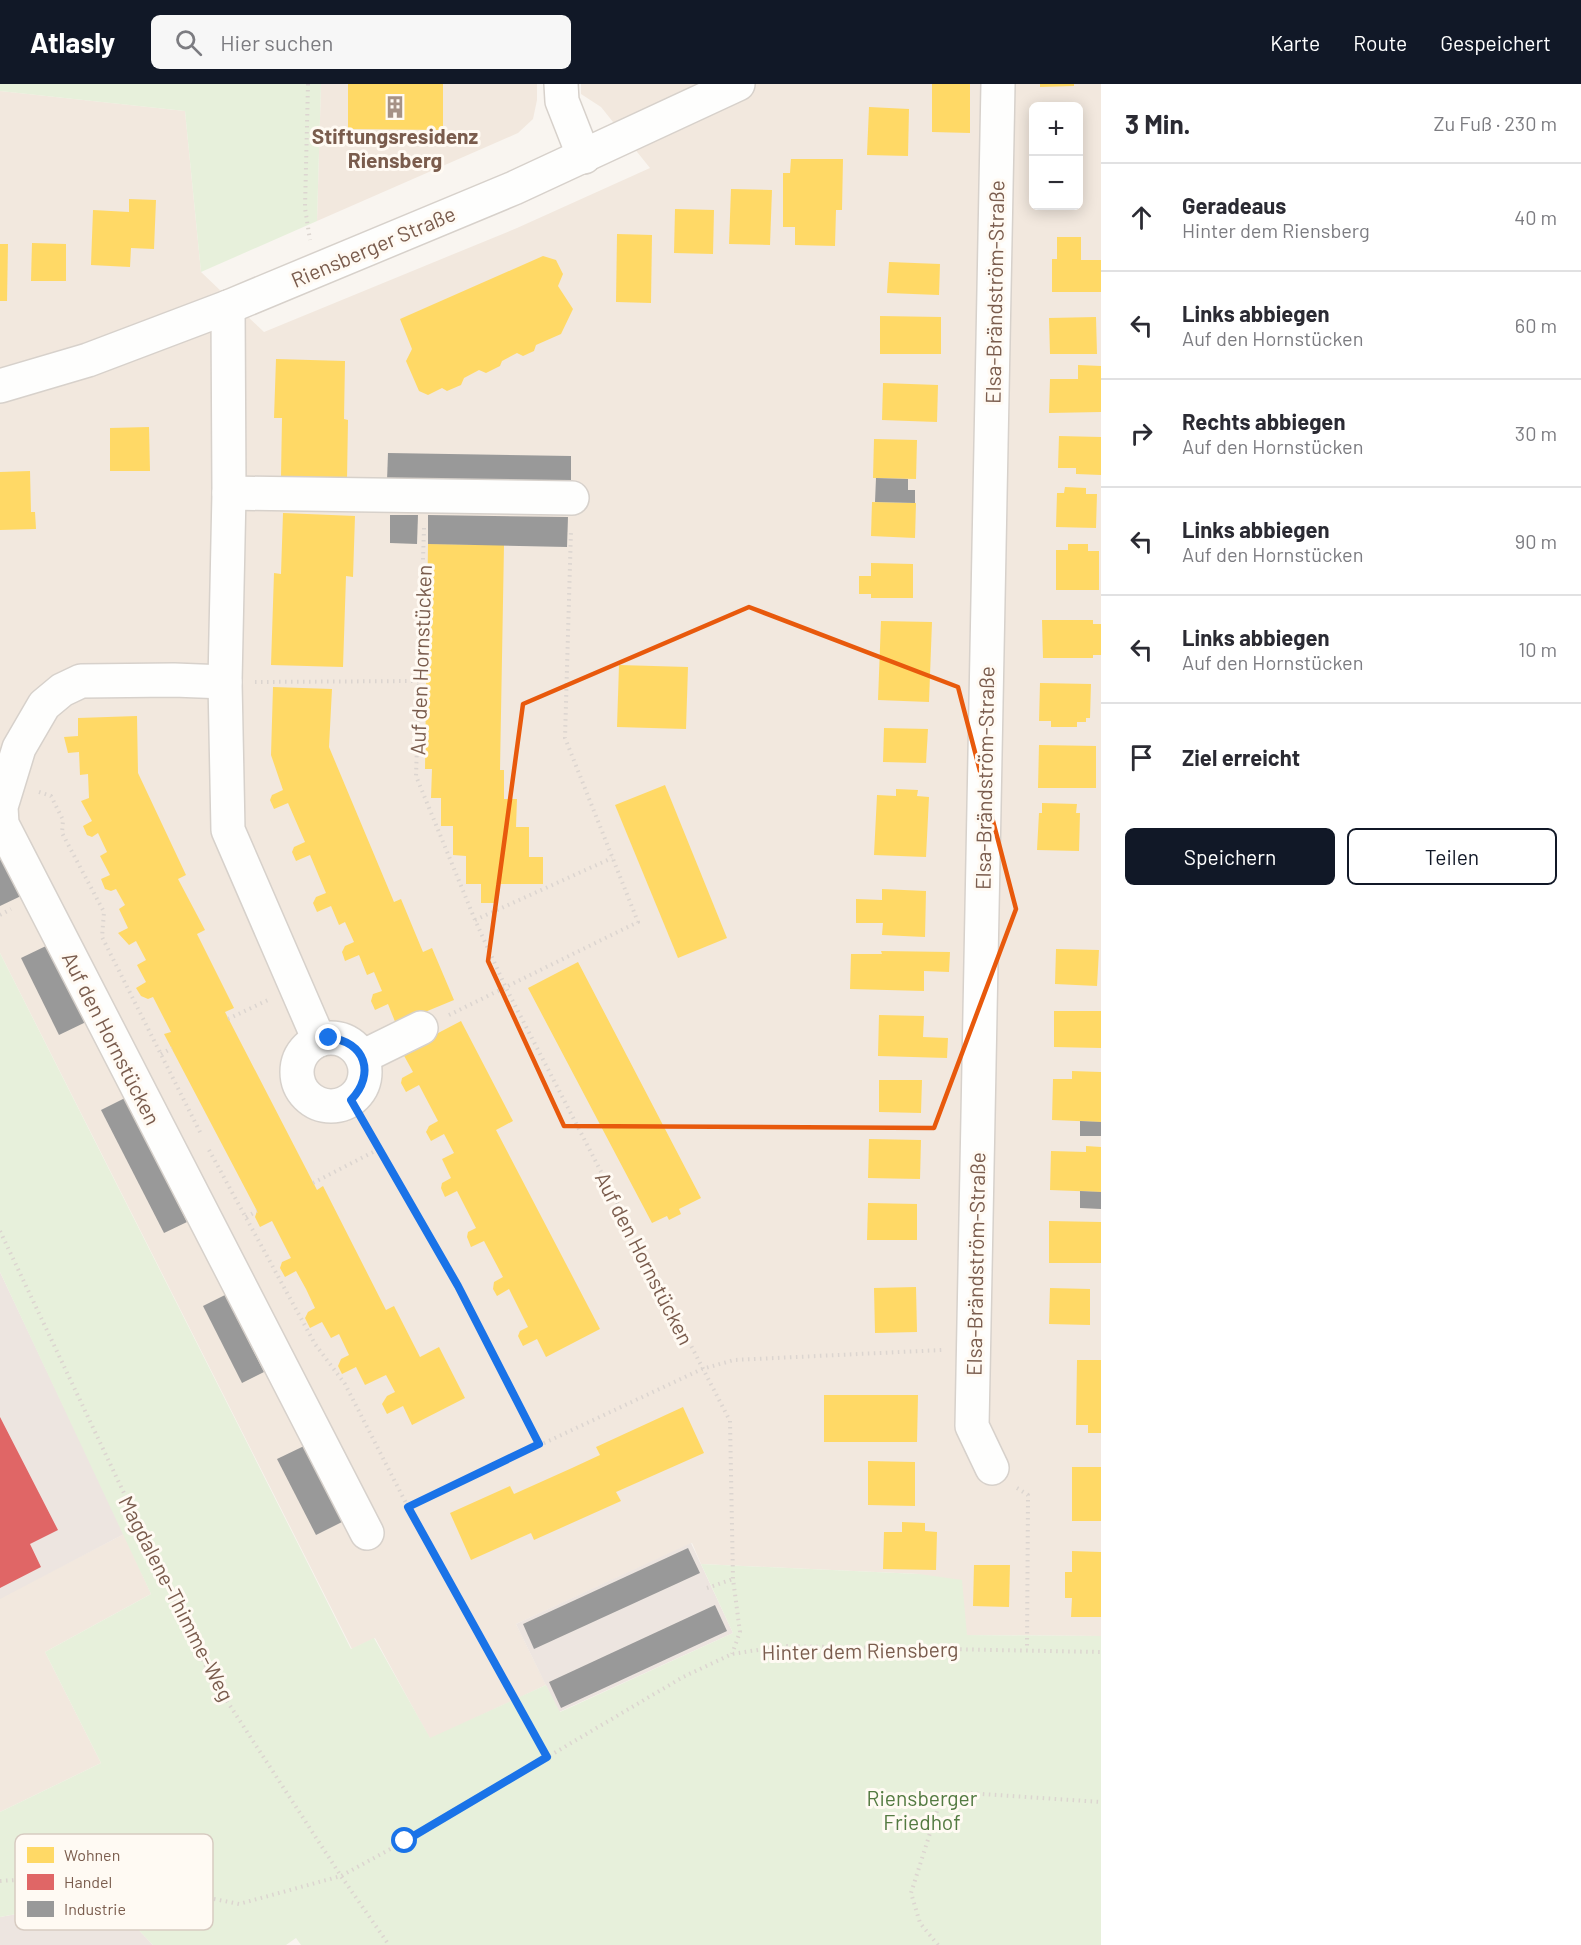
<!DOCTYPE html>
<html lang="de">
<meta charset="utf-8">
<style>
:root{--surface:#fff;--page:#f7f7f7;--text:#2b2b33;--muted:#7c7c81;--line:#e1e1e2;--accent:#111827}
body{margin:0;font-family:Barlow,sans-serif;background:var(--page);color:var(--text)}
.controls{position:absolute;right:18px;top:18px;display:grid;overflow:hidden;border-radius:9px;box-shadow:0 3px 15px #0003}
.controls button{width:54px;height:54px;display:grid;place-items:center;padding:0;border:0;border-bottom:2px solid var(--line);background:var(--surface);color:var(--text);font:30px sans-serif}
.stop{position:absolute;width:18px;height:18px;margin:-14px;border:4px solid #1a73e8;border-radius:50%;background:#fff}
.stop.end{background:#1a73e8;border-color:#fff;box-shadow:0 2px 6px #0008}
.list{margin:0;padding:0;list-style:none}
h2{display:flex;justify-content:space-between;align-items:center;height:78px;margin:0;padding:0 24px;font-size:26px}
h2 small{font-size:20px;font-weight:400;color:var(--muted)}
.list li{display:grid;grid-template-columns:39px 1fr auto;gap:18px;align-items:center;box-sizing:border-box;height:108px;padding:0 24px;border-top:2px solid var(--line)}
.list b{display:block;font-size:22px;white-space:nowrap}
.list p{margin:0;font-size:20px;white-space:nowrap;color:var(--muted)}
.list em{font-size:20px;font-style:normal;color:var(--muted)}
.actions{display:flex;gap:12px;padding:18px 24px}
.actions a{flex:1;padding:14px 0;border:2px solid var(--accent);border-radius:9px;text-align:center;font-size:21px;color:var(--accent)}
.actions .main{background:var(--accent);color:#fff}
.icon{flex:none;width:33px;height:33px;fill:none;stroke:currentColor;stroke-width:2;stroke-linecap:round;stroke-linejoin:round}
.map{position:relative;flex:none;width:1101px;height:1861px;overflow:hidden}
header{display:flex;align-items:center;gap:36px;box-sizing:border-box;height:84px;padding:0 30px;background:var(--accent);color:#fff}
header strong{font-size:28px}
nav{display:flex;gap:33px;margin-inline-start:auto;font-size:21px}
.search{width:420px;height:54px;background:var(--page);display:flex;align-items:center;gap:15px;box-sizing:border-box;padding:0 21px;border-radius:9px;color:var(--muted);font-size:22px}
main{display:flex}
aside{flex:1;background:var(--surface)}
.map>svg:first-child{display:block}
.residential{fill:#f2e8de;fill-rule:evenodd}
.industrial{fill:#ede5e0}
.green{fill:#e7f0db}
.homes{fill:#ffd966}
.shops{fill:#e06666}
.industry{fill:#999}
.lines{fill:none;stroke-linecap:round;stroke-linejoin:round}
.minor-casing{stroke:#d7d1cb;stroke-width:36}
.path{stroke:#dcd5d0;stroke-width:4;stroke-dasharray:1.5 4.5;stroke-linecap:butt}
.minor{stroke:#fefefd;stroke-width:33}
.route{stroke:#1a73e8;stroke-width:8}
.marked{fill:none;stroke:#e8590c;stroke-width:4.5;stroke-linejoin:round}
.labels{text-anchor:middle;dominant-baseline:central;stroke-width:6;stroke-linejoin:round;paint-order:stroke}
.poi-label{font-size:21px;font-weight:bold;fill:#7a5c4d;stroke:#fffaf3}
.street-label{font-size:21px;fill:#7a5c4d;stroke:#fffaf3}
.park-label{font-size:21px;fill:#537a41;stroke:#fffaf3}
.key{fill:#fffaf3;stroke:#d7cbc1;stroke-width:1.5}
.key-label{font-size:16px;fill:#7a5c4d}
</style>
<header>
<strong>Atlasly</strong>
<div class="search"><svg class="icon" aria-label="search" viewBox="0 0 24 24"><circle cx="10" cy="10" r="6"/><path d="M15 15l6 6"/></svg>Hier suchen</div>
<nav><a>Karte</a><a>Route</a><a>Gespeichert</a></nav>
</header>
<main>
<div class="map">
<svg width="1101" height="1861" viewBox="0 0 1101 1861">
<rect width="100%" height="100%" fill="#f9f5f0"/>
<g class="residential">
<path d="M321,0H537V16L533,35L518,49L317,137Z"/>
<path d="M581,0H1101V1552L967,1551L919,1490L701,1480L692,1459L516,1540L546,1601L430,1655L375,1554L352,1565L0,869V7L185,27L201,188L264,248L517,144L650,84L601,23L581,10ZM1034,22H1078V122H1034Z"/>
<path d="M124,1450L151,1510L45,1568L101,1679L0,1728V1514Z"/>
</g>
<g class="industrial">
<path d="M0,1188L124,1450L0,1515Z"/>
<path d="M691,1459L733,1549L559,1628L516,1540Z"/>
<path d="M78,1819L131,1838L153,1861H0V1833Z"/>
</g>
<g class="green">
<path d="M0,0H321L317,137L201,188L185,27L0,7Z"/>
<path d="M0,869L351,1565L374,1554L430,1654L546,1601L560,1628L733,1549L701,1480L919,1490L962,1496L967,1551L1101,1552V1861H301L296,1854L286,1861H153L131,1838L78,1819L0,1833V1728L101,1679L45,1568L151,1510L0,1188Z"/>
</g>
<g class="homes">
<path d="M348,0H443V46L348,45Z"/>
<path d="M932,0H970V49L932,48Z"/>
<path d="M1040,0H1074V2L1040,3Z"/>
<path d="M869,23L909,25L908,72L867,71Z"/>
<path d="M791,75H843L842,126H836L835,162L795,161V143H783V89H790Z"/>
<path d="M731,105L772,106L770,161L729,160Z"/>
<path d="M129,115L156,116L154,165L131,164L130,183L91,181L93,126L129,128Z"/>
<path d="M675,125L714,126L713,170L674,169Z"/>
<path d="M617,150L652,151L651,219L616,218Z"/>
<path d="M1057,153H1081V176H1101V208H1052V175H1057Z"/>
<path d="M32,159L66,160V197H31Z"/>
<path d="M0,160H8L7,217H0Z"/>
<path d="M543,172L556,176L563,190L558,202L573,225L561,250L536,261L534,267L523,272L517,269L502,277L500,282L486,289L479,286L464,294L461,301L447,307L442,304L428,311L419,307L406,277L412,265L400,235Z"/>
<path d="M889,178L940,180L939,211L887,209Z"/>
<path d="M880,232L941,233V270H880Z"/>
<path d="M1096,233L1097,270H1050L1049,234Z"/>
<path d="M276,275L345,277L344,335L348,336L347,395L281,393L282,334H274Z"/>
<path d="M1078,281L1101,282V328L1049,329L1050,295H1078Z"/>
<path d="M883,299L938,301L937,338L882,336Z"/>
<path d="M149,343L150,387H110V344Z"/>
<path d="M1059,352L1101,353V391L1076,390V384H1058Z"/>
<path d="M874,355L917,356L916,395L873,394Z"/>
<path d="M30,387L31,428H35L36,445L0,446V388Z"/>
<path d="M1065,403L1086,404V410H1097L1096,444L1056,443L1057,409H1064Z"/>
<path d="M872,418L916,419L915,454L871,452Z"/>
<path d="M283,429L355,432L353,493L346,492L343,583L271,581L274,489L281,490Z"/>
<path d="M428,460L504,461L500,686H504V715H517L516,743H529V773H543V800H496V819H481V800H466V772L453,771V742H441V714H431L432,685H425Z"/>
<path d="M1068,460H1088V467H1099V506H1056V466H1068Z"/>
<path d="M871,479L913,480V514H871V510H859V492H871Z"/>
<path d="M1042,536H1093V540H1101V571H1093V574H1043Z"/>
<path d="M881,537L932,538L929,618L878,616Z"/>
<path d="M619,581L688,583L686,645L617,643Z"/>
<path d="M1040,599L1091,600L1090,634H1086V638H1077V643H1051V637H1039Z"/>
<path d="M273,603L332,605L329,663L394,818L401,815L423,868L432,864L454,916L396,940L388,920L375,926L371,917L373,910L382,907L374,888L367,891L359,871L345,877L342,868L345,862L354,858L345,838L339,841L331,822L317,828L313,819L316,813L326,809L310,771L296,777L292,768L294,763L305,758L288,719L274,725L270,716L272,711L283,706L271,671Z"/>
<path d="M137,632L138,689L186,791L178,795L205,846L197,850L234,924L225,928L317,1106L323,1102L386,1226L394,1222L420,1273L439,1263L465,1314L412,1341L403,1322L387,1330L382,1320L387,1312L395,1308L386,1291L365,1301L356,1283L342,1290L338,1282L341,1275L349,1271L339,1250L331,1254L322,1238L310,1244L305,1234L308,1228L315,1224L306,1205L296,1187L285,1193L280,1184L282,1178L291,1174L272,1137L260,1143L255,1133L257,1127L164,950L171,948L153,913L148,915L141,912L136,904L146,898L137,881L146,876L136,857L129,861L118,849L128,844L119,825L125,821L116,805L111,807L105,805L101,795L110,791L100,772L107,768L98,749L92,753L87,751L83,742L92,737L81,717L89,714L88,690L80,691L79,668L68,669L64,653L78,652V634Z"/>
<path d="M884,644L928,645L926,679L883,678Z"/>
<path d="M1039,661L1096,662V704H1038Z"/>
<path d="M665,701L727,854L678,874L615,721Z"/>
<path d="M896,705L918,706L917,712L929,713L926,773L874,771L877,711L896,712Z"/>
<path d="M1042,719L1077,720L1076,729H1080L1079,767L1037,766L1039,729H1042Z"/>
<path d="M882,805L926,807L925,853L882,851L883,839H856V815L882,816Z"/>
<path d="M1056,865L1099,866L1097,902L1055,900Z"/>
<path d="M881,867L950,868L949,888L924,887V907L850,905L851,870H882Z"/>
<path d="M578,878L701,1114L679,1125L681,1130L669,1136L667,1132L652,1139L528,904Z"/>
<path d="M1054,927H1101V964L1054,963Z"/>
<path d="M879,931L924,932L923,953L948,954L947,974L878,972Z"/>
<path d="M461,937L513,1037L496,1046L600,1245L546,1273L537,1255L523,1262L518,1252L520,1247L528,1243L509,1205L497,1212L493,1205L494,1198L503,1193L484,1157L471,1163L467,1153L468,1148L476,1144L457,1107L445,1113L441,1104L442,1099L451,1094L442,1075L454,1069L444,1050L431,1057L426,1048L429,1042L438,1037L419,1001L406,1008L401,999L402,994L413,988L402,968Z"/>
<path d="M1072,987L1101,988V1038L1052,1036L1053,995H1072Z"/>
<path d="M879,996H922L921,1029L879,1028Z"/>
<path d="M869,1055L921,1056L920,1095L868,1094Z"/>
<path d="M1086,1062L1101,1063V1108L1050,1106L1051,1067L1086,1068Z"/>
<path d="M868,1119L917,1120V1156H867Z"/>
<path d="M1049,1137L1101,1138V1179H1049Z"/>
<path d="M916,1203L917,1248L875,1249L874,1204Z"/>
<path d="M1050,1204L1090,1205V1241L1049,1240Z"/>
<path d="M1077,1276H1101V1349H1088V1341H1076Z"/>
<path d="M824,1311H918L917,1358H824Z"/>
<path d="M683,1323L704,1369L616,1408L621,1417L534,1456L531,1449L471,1476L450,1429L510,1402L514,1410L572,1384L600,1371L596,1363Z"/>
<path d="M868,1377L915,1378V1422L868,1421Z"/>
<rect x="1072" y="1383" width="29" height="54"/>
<path d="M902,1438L925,1439V1447L937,1448L936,1486L883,1485L884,1448H902Z"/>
<path d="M1072,1467L1101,1468V1533H1071L1072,1514H1065V1488H1072Z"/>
<path d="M974,1481H1010L1009,1523L973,1522Z"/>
</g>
<path class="shops" d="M0,1333L58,1446L30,1460L41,1483L0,1504Z"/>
<g class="industry">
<path d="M388,369L571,372V400L387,397Z"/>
<path d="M876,394L908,395V406H915V419L875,418Z"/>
<path d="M390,431H418L417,460L390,459Z"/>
<path d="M428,431L568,433L567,463L428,460Z"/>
<path d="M0,771L21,812L0,822Z"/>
<path d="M48,861L86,938L59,951L21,874Z"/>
<path d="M125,1014L187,1138L164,1149L101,1026Z"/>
<path d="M1080,1037L1101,1038V1052H1080Z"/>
<path d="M1080,1107L1101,1108V1125L1080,1124Z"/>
<path d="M225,1211L264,1288L242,1299L203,1222Z"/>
<path d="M304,1362L342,1438L316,1451L277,1375Z"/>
<path d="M688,1464L700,1489L534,1565L523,1540Z"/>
<path d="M715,1521L727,1547L561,1624L549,1598Z"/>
</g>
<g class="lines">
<g class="minor-casing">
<g id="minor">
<path d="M561,0L562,17L584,73"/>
<path d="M228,223L229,409L225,598L228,746L319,956"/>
<path d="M0,302L88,276L228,223L514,104L738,0"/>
<path d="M229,409L572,414"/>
<path d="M225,598L174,596L81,597L62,606L44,621L19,664L1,723L2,740L367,1449"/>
<circle cx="331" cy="988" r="34"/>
<path d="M362,973L421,944"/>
<path d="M992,1384L972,1342L998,0"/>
</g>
</g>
<g class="path">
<path d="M308,0L305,124L310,156"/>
<path d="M424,444L416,692L475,836L506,904L730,1337L733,1495L740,1548L732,1570"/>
<path d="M255,598L419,597"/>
<path d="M39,708L51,712L63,736L62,749L104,828L102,853L202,1052"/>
<path d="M0,831L11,825"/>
<path d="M475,836L612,774"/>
<path d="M449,931L638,838L565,654L571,446"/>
<path d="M228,935L268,916"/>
<path d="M161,970L172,964"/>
<path d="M351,1016L458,1201L539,1360"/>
<path d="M209,1066L315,1260L345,1300L408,1423L547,1673"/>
<path d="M313,1099L379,1065"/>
<path d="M246,1133L257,1127"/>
<path d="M0,1147L210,1591L341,1792L389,1861"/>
<path d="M1017,1404L1028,1411L1027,1566"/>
<path d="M408,1423L702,1285L734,1276L942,1266"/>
<path d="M707,1504L733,1495"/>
<path d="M0,1797L63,1793L125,1797L239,1820L341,1792L405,1757L683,1593L732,1570L783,1562L1101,1568"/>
<path d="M938,1861L920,1839L911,1809L937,1727L949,1714L967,1709L1101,1718"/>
</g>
<use href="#minor" class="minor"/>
</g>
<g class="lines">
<path class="route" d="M329,954C365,957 376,990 351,1016L458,1202L539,1360L408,1423L547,1673L405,1757"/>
</g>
<path class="marked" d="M749,523L958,603L1016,825L934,1044L564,1042L488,877L523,620Z"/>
<defs>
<g id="building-bare" transform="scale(1.8)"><path d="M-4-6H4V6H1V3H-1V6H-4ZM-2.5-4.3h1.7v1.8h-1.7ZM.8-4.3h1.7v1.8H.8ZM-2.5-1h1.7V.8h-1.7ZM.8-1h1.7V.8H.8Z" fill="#a69286" stroke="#fffaf3" stroke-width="2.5" paint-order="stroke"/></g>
</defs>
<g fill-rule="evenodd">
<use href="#building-bare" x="395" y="23"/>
</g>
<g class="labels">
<g class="poi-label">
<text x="395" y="51">Stiftungsresidenz<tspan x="395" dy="24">Riensberg</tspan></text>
</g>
<g class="street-label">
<text transform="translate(373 162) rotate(-23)">Riensberger Straße</text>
<text transform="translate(994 208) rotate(-89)">Elsa-Brändström-Straße</text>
<text transform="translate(420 576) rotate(-88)">Auf den Hornstücken</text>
<text transform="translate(984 694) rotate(-89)">Elsa-Brändström-Straße</text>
<text transform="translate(112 954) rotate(63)">Auf den Hornstücken</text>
<text transform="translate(645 1174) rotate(63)">Auf den Hornstücken</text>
<text transform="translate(975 1180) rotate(-89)">Elsa-Brändström-Straße</text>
<text transform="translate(177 1514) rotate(63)">Magdalene-Thimme-Weg</text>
<text transform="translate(860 1566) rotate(-1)">Hinter dem Riensberg</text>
</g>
<g class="park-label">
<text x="922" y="1713">Riensberger<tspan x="922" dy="24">Friedhof</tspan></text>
</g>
</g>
<rect x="15" y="1750" width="198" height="96" rx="9" class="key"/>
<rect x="27" y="1763" width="27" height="16" fill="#ffd966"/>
<rect x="27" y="1790" width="27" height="16" fill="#e06666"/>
<rect x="27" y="1817" width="27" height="16" fill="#999"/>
<g class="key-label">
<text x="64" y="1777">Wohnen</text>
<text x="64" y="1804">Handel</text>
<text x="64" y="1831">Industrie</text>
</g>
</svg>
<div class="controls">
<button>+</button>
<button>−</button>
</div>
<div class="stop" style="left:405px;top:1757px"></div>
<div class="stop end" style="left:329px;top:954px"></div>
</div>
<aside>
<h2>3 Min.<small>Zu Fuß · 230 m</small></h2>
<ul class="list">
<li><svg class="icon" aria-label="ahead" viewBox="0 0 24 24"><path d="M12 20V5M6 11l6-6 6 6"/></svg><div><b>Geradeaus</b><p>Hinter dem Riensberg</p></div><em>40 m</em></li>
<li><svg class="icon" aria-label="left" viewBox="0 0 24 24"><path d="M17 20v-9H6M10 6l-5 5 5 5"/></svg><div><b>Links abbiegen</b><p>Auf den Hornstücken</p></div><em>60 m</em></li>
<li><svg class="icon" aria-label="right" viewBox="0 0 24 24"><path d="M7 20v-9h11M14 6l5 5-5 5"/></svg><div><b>Rechts abbiegen</b><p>Auf den Hornstücken</p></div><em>30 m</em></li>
<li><svg class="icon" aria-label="left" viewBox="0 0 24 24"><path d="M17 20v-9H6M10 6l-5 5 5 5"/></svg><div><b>Links abbiegen</b><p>Auf den Hornstücken</p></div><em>90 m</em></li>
<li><svg class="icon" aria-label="left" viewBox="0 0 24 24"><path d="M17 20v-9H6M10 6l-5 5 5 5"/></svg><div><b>Links abbiegen</b><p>Auf den Hornstücken</p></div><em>10 m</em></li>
<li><svg class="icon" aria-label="arrive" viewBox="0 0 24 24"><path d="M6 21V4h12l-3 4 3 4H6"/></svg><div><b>Ziel erreicht</b></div></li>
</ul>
<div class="actions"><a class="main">Speichern</a><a>Teilen</a></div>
</aside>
</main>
